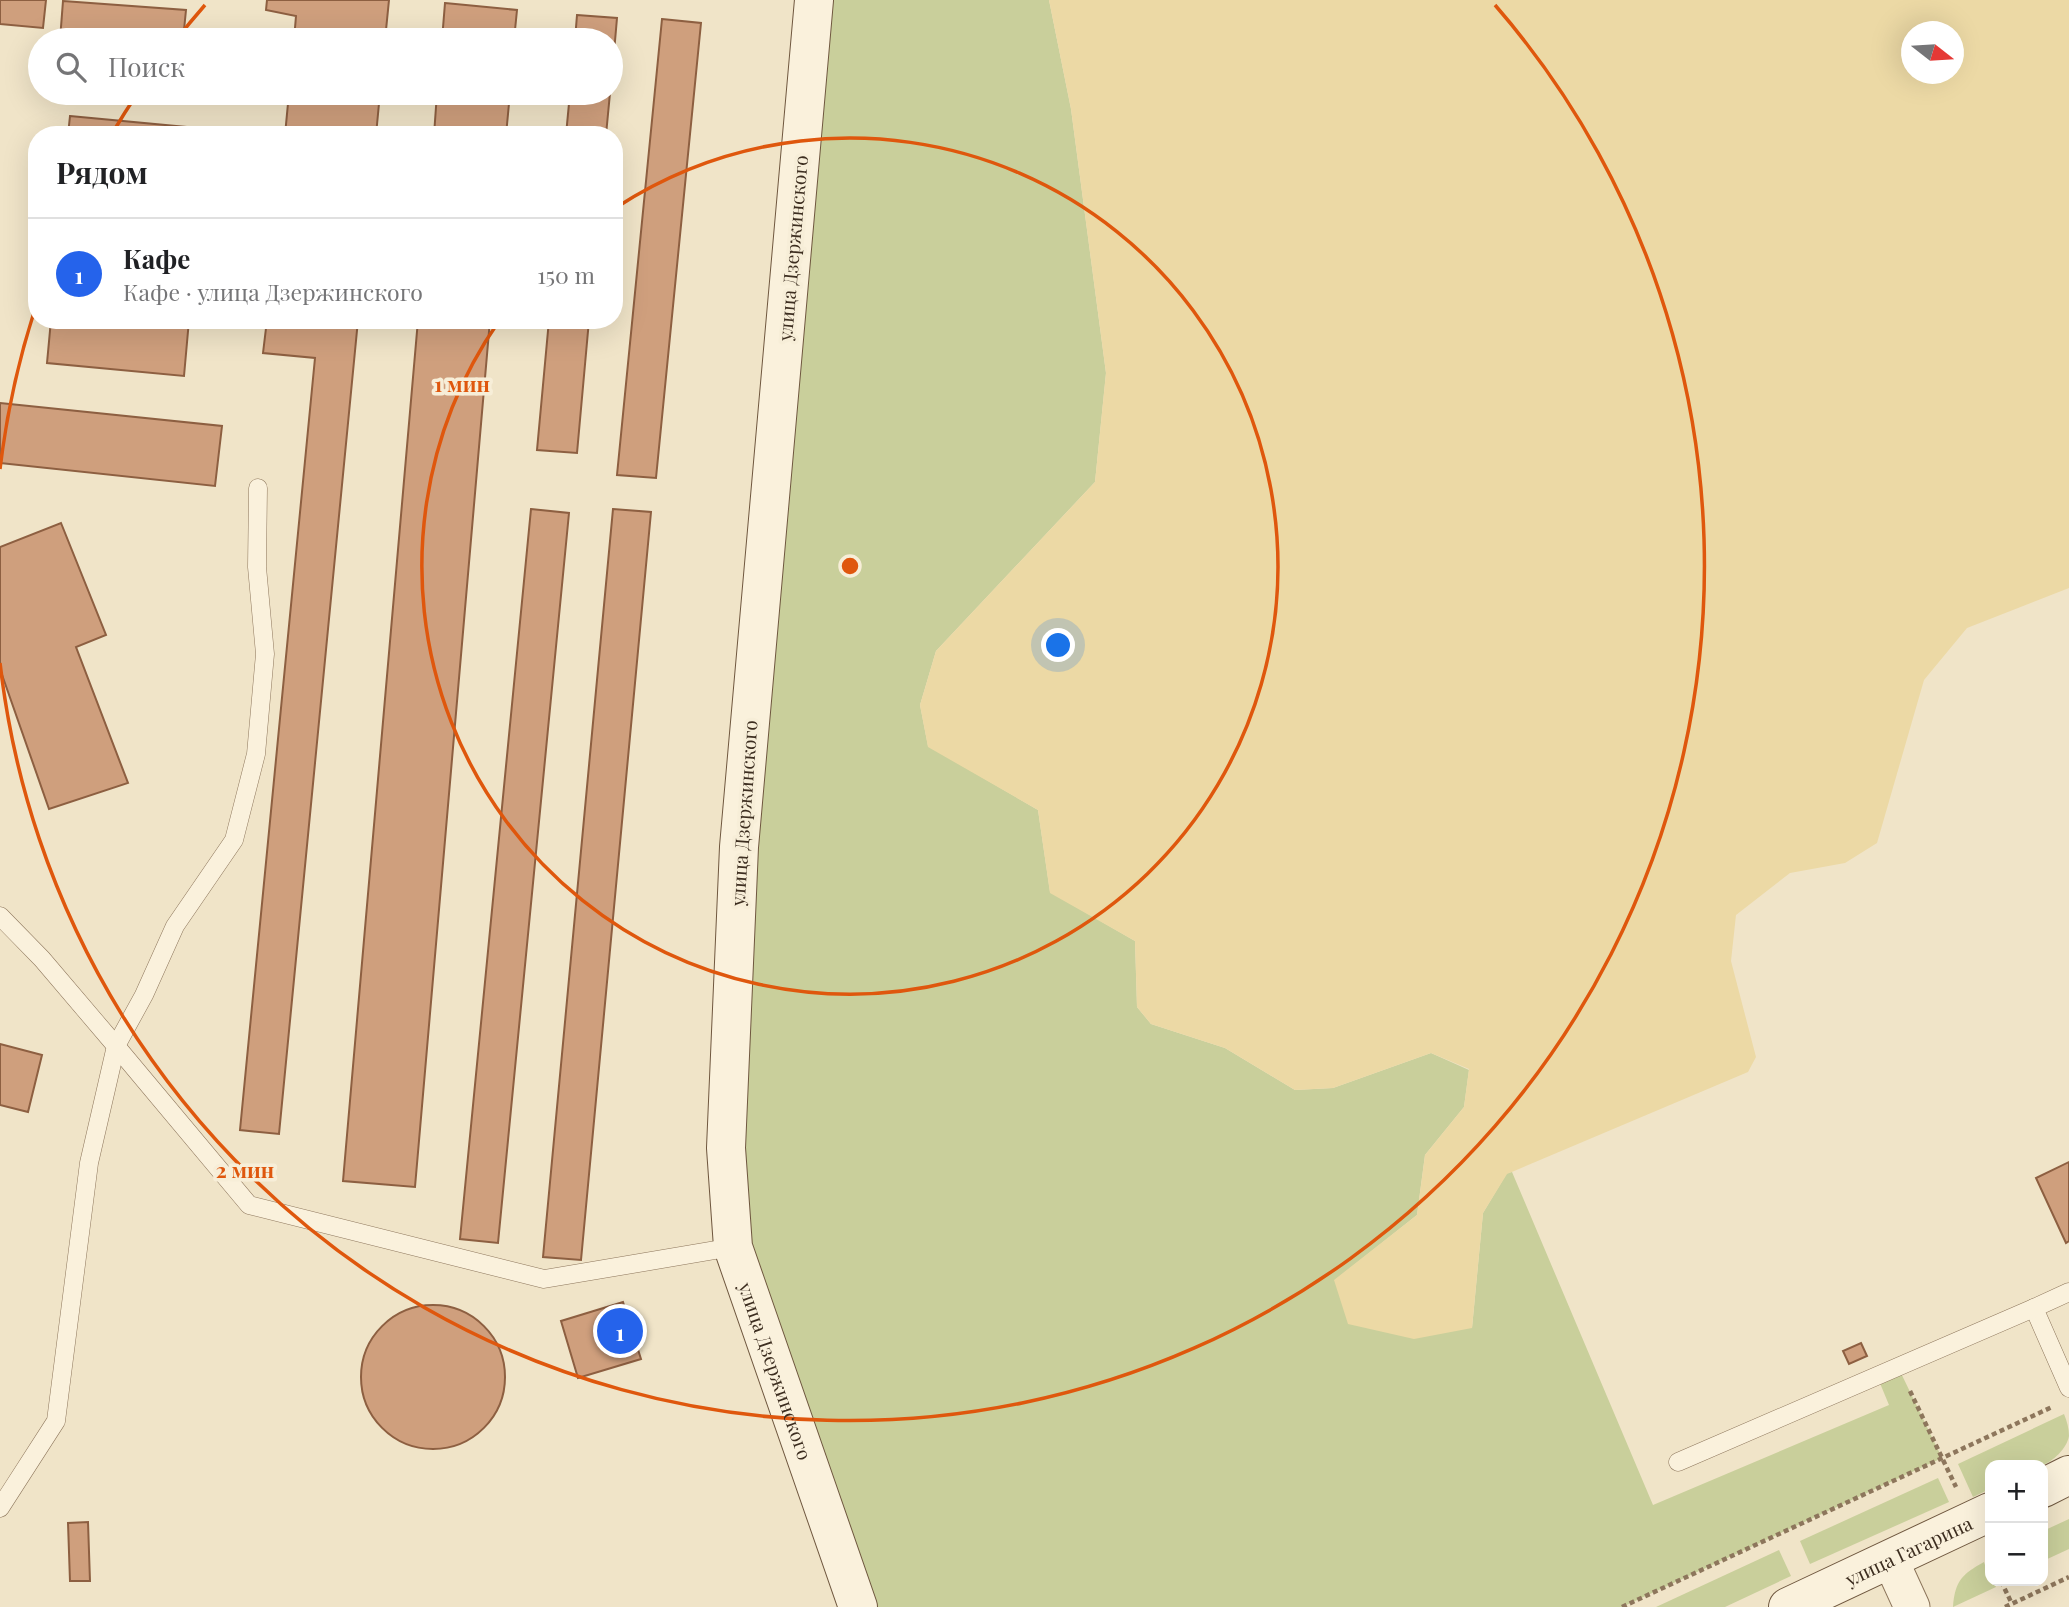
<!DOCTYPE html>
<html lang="ru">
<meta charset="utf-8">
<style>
:root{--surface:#fff;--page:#f6f6f6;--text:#202124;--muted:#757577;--line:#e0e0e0;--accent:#2563eb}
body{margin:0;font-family:"Playfair Display",serif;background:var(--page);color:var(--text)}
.controls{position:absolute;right:21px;bottom:21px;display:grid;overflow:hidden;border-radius:14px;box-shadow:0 7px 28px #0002}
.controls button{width:63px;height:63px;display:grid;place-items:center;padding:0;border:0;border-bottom:2px solid var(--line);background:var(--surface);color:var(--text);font:35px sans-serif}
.compass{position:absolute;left:1901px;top:21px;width:63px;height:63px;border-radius:50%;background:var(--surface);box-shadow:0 7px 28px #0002;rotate:107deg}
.you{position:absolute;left:1059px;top:646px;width:24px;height:24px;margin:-18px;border:5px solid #fff;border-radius:50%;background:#1a73e8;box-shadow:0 0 0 10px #1a73e833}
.badge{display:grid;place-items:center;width:46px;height:46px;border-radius:50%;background:var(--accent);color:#fff;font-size:23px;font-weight:700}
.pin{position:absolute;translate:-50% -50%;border:4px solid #fff;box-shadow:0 2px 7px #0006}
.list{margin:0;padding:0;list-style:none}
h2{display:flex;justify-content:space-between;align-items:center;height:91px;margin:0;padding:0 28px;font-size:30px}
h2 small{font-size:23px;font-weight:400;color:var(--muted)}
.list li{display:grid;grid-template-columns:46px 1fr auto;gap:21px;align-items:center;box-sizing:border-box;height:112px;padding:0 28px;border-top:2px solid var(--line)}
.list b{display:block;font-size:26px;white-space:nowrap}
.list p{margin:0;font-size:23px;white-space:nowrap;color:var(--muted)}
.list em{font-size:23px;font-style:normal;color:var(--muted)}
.icon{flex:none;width:38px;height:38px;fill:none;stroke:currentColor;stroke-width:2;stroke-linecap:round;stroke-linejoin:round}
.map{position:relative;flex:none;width:2069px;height:1607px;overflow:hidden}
.search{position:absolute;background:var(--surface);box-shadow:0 7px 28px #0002;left:28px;top:28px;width:595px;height:77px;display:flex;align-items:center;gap:18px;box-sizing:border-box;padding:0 24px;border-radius:38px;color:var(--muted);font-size:26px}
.panel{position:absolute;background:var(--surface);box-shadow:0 7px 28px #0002;left:28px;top:126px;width:595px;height:203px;border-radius:28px}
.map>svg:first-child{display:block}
.green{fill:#c9cf9b}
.sand{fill:#ecd9a5;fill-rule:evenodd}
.building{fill:#cf9f7d;stroke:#8d5f41;stroke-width:2}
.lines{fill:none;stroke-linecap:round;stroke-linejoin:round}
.lane-casing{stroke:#8d765c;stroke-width:19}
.street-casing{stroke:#8d765c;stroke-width:37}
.secondary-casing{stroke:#6f573f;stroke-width:40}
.path{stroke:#8d765c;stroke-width:4.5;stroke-dasharray:5 3.5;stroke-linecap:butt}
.lane{stroke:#faf1dc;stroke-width:18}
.street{stroke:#faf1dc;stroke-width:35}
.secondary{stroke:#faf1dc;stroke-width:38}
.ring{fill:none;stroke:#df570d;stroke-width:3.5}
.labels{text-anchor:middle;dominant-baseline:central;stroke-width:7;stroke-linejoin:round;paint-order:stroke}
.street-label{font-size:19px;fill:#3d2e20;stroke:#f7eed8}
.centre{fill:#df570d;stroke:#f7eed8;stroke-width:3.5}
.ring-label{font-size:21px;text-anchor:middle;font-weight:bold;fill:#df570d;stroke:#f7eed8;stroke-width:7;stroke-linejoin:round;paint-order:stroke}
</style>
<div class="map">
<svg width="2069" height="1607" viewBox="0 0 2069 1607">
<rect width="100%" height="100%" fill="#f0e4c8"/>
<g class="green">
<path d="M814,0H1049L1071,109L1106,373L1095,482L936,651L920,705L928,746L1038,810L1050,892L1135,941L1137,1007L1151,1024L1225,1048L1295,1090L1333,1088L1431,1053L1469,1070L1464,1107L1425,1155L1417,1215L1335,1280L1472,1328L1483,1213L1507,1173L1512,1172L1653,1505L1889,1405L1877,1376L1898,1367L1942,1458L1622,1607H858L733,1247L726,1148Z"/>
<path d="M2064,1414C2067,1421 2069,1429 2069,1436C2067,1448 2053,1462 2042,1465C2027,1469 2006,1465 1990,1465V1489L1973,1497L1958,1464Z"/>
<path d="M1938,1478L1949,1502L1810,1564L1800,1541Z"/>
<path d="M2069,1519V1549L2043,1561V1531Z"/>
<path d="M1779,1550L1791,1576L1725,1607H1656Z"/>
<path d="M1984,1562L1990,1581H1993L1996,1587L1953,1607C1955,1581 1962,1574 1984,1562Z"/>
</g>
<path class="sand" d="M1049,0H2069V588L1967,628L1924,680L1877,843L1845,863L1790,873L1736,915L1731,961L1756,1057L1748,1072L1507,1174L1483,1213L1472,1328L1414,1339L1348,1324L1334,1280L1417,1215L1425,1155L1464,1107L1469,1069L1431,1053L1333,1088L1295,1090L1225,1048L1151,1024L1137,1007L1135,941L1050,893L1038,810L928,747L920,705L936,651L1095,482L1106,373L1071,109ZM1912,32H1954V74H1912Z"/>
<g class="building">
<path d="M0,0H46L43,28L0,24Z"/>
<path d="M267,0H389L385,40H294L296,16L266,10Z"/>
<path d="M63,1L186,10L183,40H60Z"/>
<path d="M445,3L517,10L514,40H442Z"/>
<path d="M577,15L617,18L611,87V40H575Z"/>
<path d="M662,19L701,23L656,478L617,475Z"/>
<path d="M289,93H380L376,135H285Z"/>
<path d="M437,93H510L506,135H434Z"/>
<path d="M570,93H610L606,135H566Z"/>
<path d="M70,116L207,129L206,135H68Z"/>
<path d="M51,320H189L184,376L47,363Z"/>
<path d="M267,320H358L279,1134L240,1130L315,358L263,353Z"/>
<path d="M418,320H490L415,1187L343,1181Z"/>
<path d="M549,320H589L577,453L537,450Z"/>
<path d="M0,403L222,426L215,486L0,463Z"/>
<path d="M531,509L569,513L498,1243L460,1239Z"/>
<path d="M613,509L651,512L581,1260L543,1257Z"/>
<path d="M61,523L106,635L76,647L128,783L49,809L0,669V547Z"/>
<path d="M0,1044L42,1055L28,1112L0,1105Z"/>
<path d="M2069,1162V1241L2066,1243L2036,1178Z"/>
<path d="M623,1302L641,1359L578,1378L561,1321Z"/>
<circle cx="433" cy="1377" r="72"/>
<path d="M1861,1343L1867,1356L1849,1364L1843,1351Z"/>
<path d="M88,1522L90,1581H70L68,1523Z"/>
</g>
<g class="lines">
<g class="lane-casing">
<g id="lane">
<path d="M0,916L42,959L116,1046L249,1205L544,1279L733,1247"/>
<path d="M2069,1292L2034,1308L2069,1388"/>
<path d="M1678,1462L2034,1308"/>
<path d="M0,1508L56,1421L89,1163L116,1046L144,995L175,926L234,840L256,754L265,654L257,567L258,488"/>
</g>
</g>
<g class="street-casing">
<path id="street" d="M1890,1559L1912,1607"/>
</g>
<g class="secondary-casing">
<g id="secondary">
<path id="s1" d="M814,0L739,847L726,1148L733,1247L858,1607"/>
<path d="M2043,1488L2069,1475"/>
<path id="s2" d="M1788,1607L1990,1512"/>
</g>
</g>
<g class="path">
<path d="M1910,1391L1956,1487"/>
<path d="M2001,1581L2012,1604"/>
<path d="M1622,1607L2052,1407"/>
<path d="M2005,1607L2069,1577"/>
</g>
<use href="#lane" class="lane"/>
<use href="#street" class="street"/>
<use href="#secondary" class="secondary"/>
</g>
<g class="ring">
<path d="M617 207A428 428 0 1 1 499 321"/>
<path d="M0 469A855 855 0 0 1 35 309M113 132A855 855 0 0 1 137 94M176 40A855 855 0 0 1 205 5M1495 5A855 855 0 1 1 0 663"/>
</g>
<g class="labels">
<g class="street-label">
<text transform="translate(792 248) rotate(-85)">улица Дзержинского</text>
<text transform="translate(743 813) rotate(-86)">улица Дзержинского</text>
<text stroke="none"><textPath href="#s1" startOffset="1382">улица Дзержинского</textPath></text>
<text stroke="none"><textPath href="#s2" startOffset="133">улица Гагарина</textPath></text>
</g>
</g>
<circle cx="850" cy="566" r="10" class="centre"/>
<g class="ring-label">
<text x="462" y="392">1 мин</text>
<text x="245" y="1178">2 мин</text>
</g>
</svg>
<div class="controls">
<button>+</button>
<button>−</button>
</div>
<svg class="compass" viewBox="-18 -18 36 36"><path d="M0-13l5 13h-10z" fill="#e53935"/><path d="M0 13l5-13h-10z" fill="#757577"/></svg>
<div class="you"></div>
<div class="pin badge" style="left:620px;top:1331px">1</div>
<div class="search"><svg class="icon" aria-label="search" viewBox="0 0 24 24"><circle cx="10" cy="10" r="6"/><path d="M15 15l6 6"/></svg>Поиск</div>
<section class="panel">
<h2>Рядом<small></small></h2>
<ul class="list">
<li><span class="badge">1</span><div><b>Кафе</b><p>Кафе · улица Дзержинского</p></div><em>150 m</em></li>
</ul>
</section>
</div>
